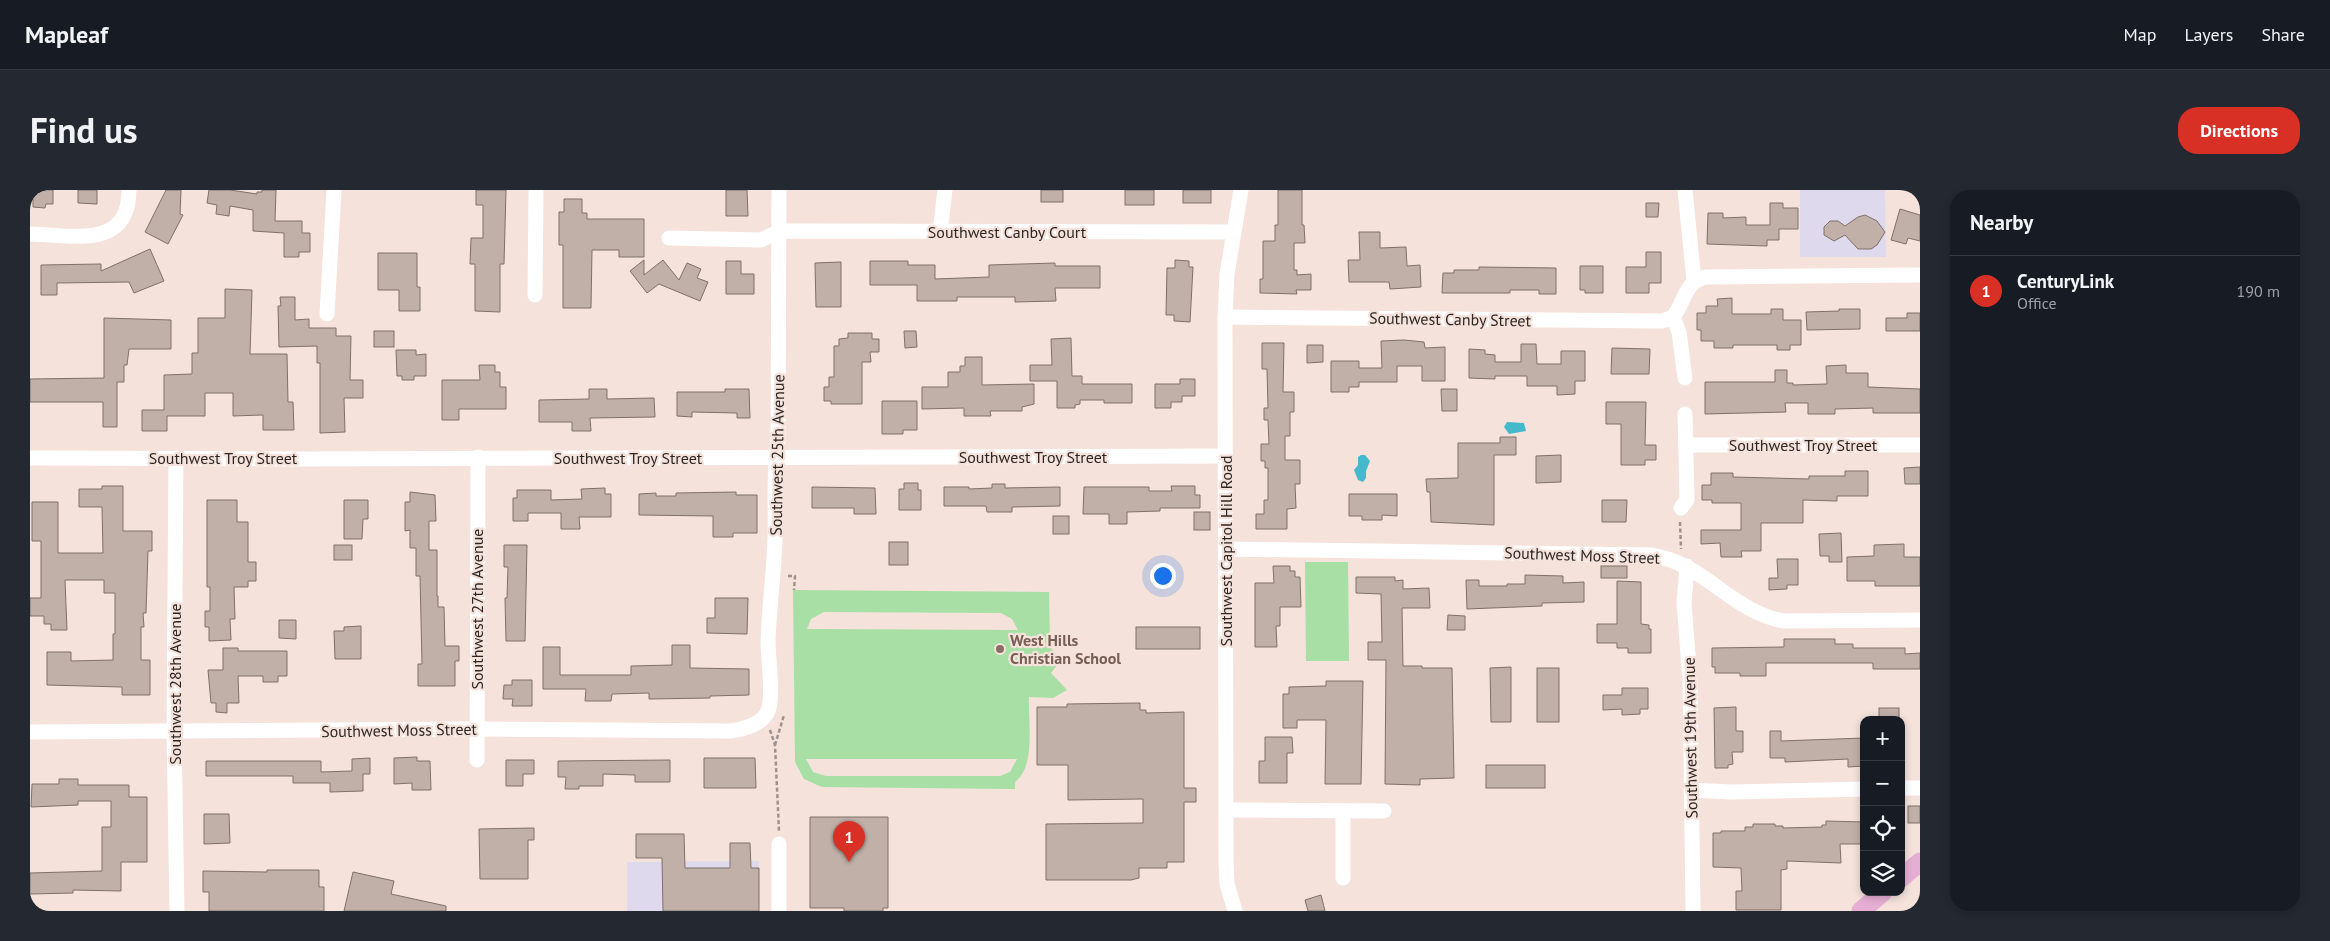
<!DOCTYPE html>
<meta charset="utf-8">
<style>
:root{--surface:#171b24;--page:#242831;--text:#f1f3f6;--muted:#9ea1a6;--line:#363941;--accent:#d93025}
body{margin:0;font-family:"PT Sans",sans-serif;background:var(--page);color:var(--text)}
.controls{position:absolute;right:15px;bottom:15px;display:grid;overflow:hidden;border-radius:10px;box-shadow:0 2px 8px #0003}
.controls button{width:45px;height:45px;display:grid;place-items:center;padding:0;border:0;border-bottom:1px solid var(--line);background:var(--surface);color:var(--text);font:25px sans-serif}
.you{position:absolute;left:1132px;top:385px;width:18px;height:18px;margin:-12px;border:4px solid #fff;border-radius:50%;background:#1a73e8;box-shadow:0 0 0 8px #1a73e833}
.badge{display:grid;place-items:center;width:32px;height:32px;border-radius:50%;background:var(--accent);color:#fff;font-size:16px;font-weight:700}
.pin{position:absolute;translate:-50% -41px;filter:drop-shadow(0 1px 2px #0008)}
.pin::after{content:'';position:absolute;top:26px;width:18px;height:15px;background:inherit;clip-path:polygon(0 0,100% 0,50% 100%)}
.list{margin:0;padding:0;list-style:none}
h2{display:flex;justify-content:space-between;align-items:center;height:65px;margin:0;padding:0 20px;font-size:21px}
h2 small{font-size:16px;font-weight:400;color:var(--muted)}
.list li{display:grid;grid-template-columns:32px 1fr auto;gap:15px;align-items:center;box-sizing:border-box;height:70px;padding:0 20px;border-top:1px solid var(--line)}
.list b{display:block;font-size:19px;white-space:nowrap}
.list p{margin:0;font-size:16px;white-space:nowrap;color:var(--muted)}
.list em{font-size:16px;font-style:normal;color:var(--muted)}
.icon{flex:none;width:28px;height:28px;fill:none;stroke:currentColor;stroke-width:2;stroke-linecap:round;stroke-linejoin:round}
.map{position:relative;flex:none;width:1890px;height:721px;overflow:hidden;border-radius:20px}
header{display:flex;align-items:center;gap:30px;box-sizing:border-box;height:70px;padding:0 25px;background:var(--surface);border-bottom:1px solid var(--line)}
header strong{font-size:24px}
nav{display:flex;gap:28px;margin-inline-start:auto;font-size:18px}
.intro{display:flex;align-items:center;justify-content:space-between;box-sizing:border-box;height:120px;padding:0 30px}
h1{margin:0;font-size:35px}
.button{padding:12px 22px;border-radius:20px;background:var(--accent);color:#fff;font-size:18px;font-weight:700}
main{display:flex;gap:30px;padding:0 30px}
aside{flex:1;background:var(--surface);border-radius:20px;box-shadow:0 2px 8px #0003}
.map>svg:first-child{display:block}
.industrial{fill:#dfd9ee}
.green{fill:#a7dfa5;fill-rule:evenodd}
.water{fill:#45b9cc}
.building{fill:#c0b0a8;stroke:#7f7069}
.lines{fill:none;stroke-linecap:round;stroke-linejoin:round}
.path{stroke:#9f928d;stroke-width:2.5;stroke-dasharray:4 2.5;stroke-linecap:butt}
.minor{stroke:#fff;stroke-width:15}
.major{stroke:#e7aed4;stroke-width:19}
.education-dot{fill:#8d6e63;stroke:#f4e2db;stroke-width:2}
.labels{text-anchor:middle;dominant-baseline:central;stroke-width:4.5;stroke-linejoin:round;paint-order:stroke}
.street-label{font-size:16px;fill:#2d2724;stroke:#f4e2db}
.education-label{font-size:16px;font-weight:bold;fill:#785e54;stroke:#f4e2db;text-anchor:start}
</style>
<header>
<strong>Mapleaf</strong>
<nav><a>Map</a><a>Layers</a><a>Share</a></nav>
</header>
<div class="intro"><h1>Find us</h1><a class="button">Directions</a></div>
<main>
<div class="map">
<svg width="1890" height="721" viewBox="0 0 1890 721">
<rect width="100%" height="100%" fill="#f4e2db"/>
<g class="industrial">
<path d="M1770,0H1855L1856,67H1770Z"/>
<path d="M729,671V721H597V672Z"/>
</g>
<g class="green">
<path d="M1275,372H1318L1319,471H1276Z"/>
<path d="M763,400L1019,402L1020,457L1031,470L1021,483L1037,500L1023,508L999,507C998,533 1006,576 985,592V599L792,597L774,589L765,572ZM794,422L971,423L982,429L988,440L777,439L781,429ZM776,569H987L980,582L970,586H796L783,582Z"/>
</g>
<g class="water">
<path d="M1477,232L1494,233L1496,241L1479,244L1474,237Z"/>
<path d="M1331,265H1335L1340,271L1336,281V288L1333,292L1328,290L1324,280L1328,275V267Z"/>
</g>
<g class="building">
<path d="M3,0H23V14H16L15,18L3,17Z"/>
<path d="M48,0H67V14L48,13Z"/>
<path d="M136,0H151L150,24L153,25L138,54L115,42Z"/>
<path d="M179,0H200L227,4V2H232V0H246L245,31H272V43H280V62H269V67H254V43L223,41V20L200,16L199,26L186,24L187,15L177,13Z"/>
<path d="M446,0H476L474,74H470V122L445,121V74H440L441,48H453V15H446Z"/>
<path d="M696,0H717L718,26H696Z"/>
<rect x="1011" y="0" width="22" height="12"/>
<rect x="1095" y="0" width="29" height="15"/>
<rect x="1153" y="0" width="28" height="13"/>
<path d="M1248,0H1272V35H1274L1275,53H1264V80H1267V85L1281,84V100H1266L1267,104L1230,103V89H1233V51H1245V35H1248Z"/>
<path d="M534,9H552V23H557V29H614V67H589V60H562L561,118H533V55H529V22H534Z"/>
<path d="M1616,13H1629L1628,27H1616Z"/>
<path d="M1740,13H1753V18H1768V39H1749V50H1737V56L1677,54L1678,23H1693V28L1716,27V35H1740Z"/>
<path d="M1870,19L1890,25V51L1878,48L1876,54L1861,50Z"/>
<path d="M1835,25L1847,31L1855,42L1847,55L1841,59H1828L1815,45L1804,51L1794,45V37L1800,31H1808L1815,36L1828,27Z"/>
<path d="M1329,42H1350V58L1376,57L1377,76L1390,75L1391,97L1360,99L1359,92H1319L1318,70H1330Z"/>
<path d="M120,59L134,91L104,103L99,92L27,93V105H11V75L71,74V81Z"/>
<path d="M1616,62H1631V93H1619V103H1596V77H1616Z"/>
<path d="M348,63H387V97H390V121H369V100H348Z"/>
<path d="M614,70V85L633,70L649,90L657,73L671,79L667,88L678,92L670,111L629,94L617,103L600,81Z"/>
<path d="M1145,70L1159,71V77H1163L1160,132L1144,131V125H1136L1137,78H1145Z"/>
<path d="M696,71H711V84H724V104H696Z"/>
<path d="M840,71H878V75H905V89L959,87V75L1025,73V76H1070V98H1025L1026,111L985,112V107H927V111H887V95H840Z"/>
<path d="M811,72V117H786L785,73Z"/>
<path d="M1550,76H1573V103H1555V100H1550Z"/>
<path d="M1449,77L1526,78V104H1509V100H1480V103H1412L1413,83H1424V80H1449Z"/>
<path d="M195,99L222,100L220,164H257L258,212H263L264,240H233V225L203,226V203H175V226H137V241H112V220H134V185L162,184V163H168V128H195Z"/>
<path d="M250,107H265V130L279,129V138H306V146H321L320,190H333V208H314L315,242L290,243V173H287V156L249,157L248,116H251Z"/>
<path d="M1702,108V124H1741V119H1753V130H1771V155H1760V160H1747V155H1703V158H1684V151H1671V140H1667V123H1676V116H1688L1687,109Z"/>
<path d="M1809,119H1830V139L1777,140L1776,122L1809,121Z"/>
<path d="M1877,123H1890V141H1856V128H1877Z"/>
<path d="M74,128L141,130V159H99L97,175H94V192H87V237H73V212H0V189L74,188Z"/>
<rect x="344" y="141" width="20" height="16"/>
<path d="M874,141H886L887,157L875,158Z"/>
<path d="M818,143H842V149H849V162H840L841,172H832V214H801V211H794V197H799V187H804V156H809V149L818,148Z"/>
<path d="M1041,148L1042,186H1052V194H1102V213H1074V210H1050V214L1045,215V218H1027V191H1000V175H1022L1021,149Z"/>
<path d="M1374,150L1394,152L1395,158L1415,157V191H1392V176H1367V192H1329V197H1319V202H1301V171H1329V178H1352L1351,151Z"/>
<path d="M1232,153H1254L1253,202H1264V222H1260V246H1255V270H1270V294H1265L1266,318L1257,319V339H1226V324H1234V310H1238V278H1235V271H1231V254H1239L1238,230H1234V218H1238L1237,179H1232Z"/>
<path d="M1491,154H1506L1507,174H1531V161H1555V191H1545V204L1527,205V196H1497V186H1465V189L1439,188V159L1455,160V164L1465,165V172H1491Z"/>
<path d="M1277,155H1293V172L1277,173Z"/>
<path d="M1582,158L1620,159L1619,184H1581Z"/>
<path d="M366,160H386V165L396,164V186H384V190H372V186H367Z"/>
<path d="M935,167H952V195L1004,194V214L992,217V221H960L961,226H934V218L892,219V197H918V182H930V176H935Z"/>
<path d="M449,175H465V182H470V197H476V219H429V230H412V190H450Z"/>
<path d="M1816,175V183H1838V197L1890,199V223H1843V218L1805,219V224H1778V213H1755L1756,222L1675,224V192H1745V180H1757V193H1763V195L1797,194L1796,176Z"/>
<path d="M1150,189H1165V206H1152V212H1141V218H1125V194H1150Z"/>
<path d="M559,199H577V209L624,208L625,227L560,228L561,241H542V232H509V210L559,209Z"/>
<path d="M695,199H719L720,228H707V223L662,222V227L647,226V202H695Z"/>
<path d="M1411,199H1427V221H1412Z"/>
<path d="M852,211H887V240H873V244H852Z"/>
<path d="M1576,212H1616L1615,255H1626V270H1615V275H1591V234H1576Z"/>
<path d="M1470,247H1486V265H1464V335L1401,332L1400,302H1397L1396,289L1428,288V253H1470Z"/>
<path d="M1531,265V292L1506,293V266Z"/>
<path d="M1890,277V294H1875L1874,278Z"/>
<path d="M1815,281H1838V306H1807V311L1773,310V333H1731V361H1711L1712,367H1691L1690,353L1671,354V340H1711V313H1682V310H1672V295H1681V283H1703V287L1779,289V286H1815Z"/>
<path d="M874,293H888V300H891V320H869V299H874Z"/>
<path d="M962,294H975V298L1030,297V316L982,317V322H957L956,316H914V297H939V299L962,298Z"/>
<path d="M72,296H93V341H122V361H118L116,423H113L114,437H111V470H120V505H92V497L17,495V462H41V471L83,470V444H85V403H74V390H35L37,440H21V434H14V426H0V408H11V351H2V312H28V363H73L72,317H49V299H72Z"/>
<path d="M1141,296H1165V305H1170V318H1130V321L1097,322V334H1079V324H1053L1054,297H1119V301H1142Z"/>
<path d="M782,297L845,298L846,324H824V318H782Z"/>
<path d="M575,298V304H581V327H549L550,339H531V323H498V331H483V308H487V300H521V310L552,309L551,299Z"/>
<path d="M380,302L405,305L406,331H399V360H407V406H408V417H414L415,456H429V471H425V496H388V474H392L390,386H386V358H380V340L375,341V312H380Z"/>
<path d="M706,302V305H727V343H703V347H683V326L609,325V304L626,303V306H646V303Z"/>
<path d="M1319,304H1367V326L1352,325V330H1332V326H1319Z"/>
<path d="M177,310H207V332H218V372H226V391H218V397H204L205,429H200L201,450L179,451V437H175V421H180V397H177Z"/>
<path d="M314,310H338V329H333L332,349H314Z"/>
<path d="M1572,310H1597L1596,332H1572Z"/>
<rect x="1164" y="322" width="16" height="18"/>
<rect x="1023" y="326" width="16" height="18"/>
<path d="M1811,343L1812,372H1799V366H1790L1789,344Z"/>
<rect x="859" y="352" width="19" height="23"/>
<path d="M1874,354V367H1890V396H1845V391H1817V367L1844,366V355Z"/>
<rect x="304" y="355" width="18" height="15"/>
<path d="M474,355H497L495,451H476L475,408H477L478,377H474Z"/>
<path d="M1747,369H1768V395H1757V399L1739,400V388H1748Z"/>
<path d="M1243,376H1260V381H1265V387H1270L1271,417H1250V436H1246L1247,457H1225V393H1244Z"/>
<rect x="1571" y="376" width="26" height="12"/>
<path d="M1495,385L1533,386V393L1554,392V412L1512,413V416L1437,419L1436,390H1449V396H1477V394H1495Z"/>
<path d="M1326,387H1365V391L1373,390V399L1399,398L1400,418H1372L1373,476H1392V478H1422L1424,588L1390,589V595L1355,594L1356,470H1338V452H1352L1351,404L1326,403Z"/>
<path d="M1587,391L1611,392V434L1619,435V439H1621V463H1598V458H1587V453H1567V434H1587Z"/>
<path d="M685,408H718L717,444L677,443V428H685Z"/>
<path d="M1418,425L1435,426V440H1417Z"/>
<path d="M249,430H266V449L249,448Z"/>
<path d="M331,436V469H305L304,441H314V437Z"/>
<rect x="1106" y="437" width="64" height="22"/>
<path d="M1754,449H1805V454H1823V458H1875V464L1890,463V479H1843V473H1736V486H1710V483H1685V477H1682V458L1754,457Z"/>
<path d="M642,455H660V478L719,479V505L680,506V508L619,509V503L582,504L581,511H555L556,499H513V457H530V485H601V476L642,475Z"/>
<path d="M193,458H208V461H257V486H248V492H233V486H208L209,513H197V523L186,522V513H181L178,480H193Z"/>
<path d="M1481,477V532H1461L1460,478Z"/>
<rect x="1507" y="478" width="22" height="54"/>
<path d="M482,490H502V516H482L483,509H473L474,495H482Z"/>
<path d="M1296,491H1333L1331,594H1295L1296,530H1267V538H1253V504H1259V497L1296,496Z"/>
<path d="M1592,498H1618V519H1610V524L1592,525V519L1573,520V505H1592Z"/>
<path d="M1110,513V520H1116V523L1154,522V598H1166V612H1154V672H1137V678H1109V688L1101,690H1016V634L1113,633V609L1038,610V575H1007V517H1037V514Z"/>
<path d="M1706,517V541H1713V562H1702L1703,574L1698,575V578H1685L1684,518Z"/>
<rect x="1849" y="518" width="20" height="12"/>
<path d="M1740,541H1751V551L1834,548V576L1818,577V569L1755,572V568H1740Z"/>
<path d="M1235,547H1262L1263,563H1257V593H1229V571H1235Z"/>
<path d="M387,567V571H400L401,600H382V593L364,594V568Z"/>
<path d="M340,568V584H333V601L300,602V593H263V586H176V571H291V582L322,581V569Z"/>
<path d="M674,568H725L726,598H674Z"/>
<path d="M476,570H504V584H493V596H476Z"/>
<path d="M640,570V592H605V585L573,584V596H549V599H535L536,587H528V571Z"/>
<rect x="1456" y="575" width="59" height="23"/>
<path d="M29,589H48V595H99V607H117V672H91V701L43,700V703L0,704V683L72,681V637H81V611H48V615L1,617L2,594H29Z"/>
<rect x="1878" y="616" width="12" height="17"/>
<path d="M174,624H199L200,653L174,654Z"/>
<path d="M780,627H858V718H853V721H814V718H780Z"/>
<path d="M1796,631L1834,632V654H1810L1811,673L1757,671V679L1751,680V720H1706V701H1712L1711,678L1683,677V643H1691V641H1715V637H1723V634H1745V636H1753V638L1792,637V635H1796Z"/>
<path d="M504,638V650H498V689H450L449,639Z"/>
<path d="M606,644H654L655,678H700V653H720L721,678H729V721H633L632,668H606Z"/>
<path d="M237,680H289V697H294V721H179V702H173V681L237,682Z"/>
<path d="M323,682L364,691L361,704L416,716V721H314Z"/>
<path d="M1291,705L1295,721H1278L1275,710Z"/>
</g>
<g class="lines">
<g class="path">
<path d="M1650,332L1651,359"/>
<path d="M758,386H765L764,400"/>
<path d="M740,540L745,555L749,641"/>
<path d="M745,555L754,525"/>
</g>
<g class="minor">
<path d="M1655,0L1664,91"/>
<path d="M910,42L915,0"/>
<path d="M0,44C42,45 99,60 99,0"/>
<path d="M639,48L731,50L750,41L1204,42"/>
<path d="M505,105L506,0"/>
<path d="M297,124L304,0"/>
<path d="M1195,127L1632,131L1643,127C1655,112 1654,92 1676,87L1890,85"/>
<path d="M1643,127L1649,142L1655,188"/>
<path d="M1656,255H1890"/>
<path d="M0,268L272,269L1196,266"/>
<path d="M146,268L144,540L147,721"/>
<path d="M1651,318L1657,310L1655,224"/>
<path d="M1197,359L1621,365C1675,373 1701,422 1754,431L1890,430"/>
<path d="M1657,376L1654,413L1660,491L1663,721"/>
<path d="M0,542L447,539L700,541C714,539 732,535 738,521C744,507 738,468 738,452C739,418 744,383 745,349C746,316 743,282 748,250L749,0"/>
<path d="M447,570L448,267"/>
<path d="M1871,598H1890"/>
<path d="M1661,600L1701,602L1834,599"/>
<path d="M1196,620L1354,621"/>
<path d="M749,654V721"/>
<path d="M1313,688V621"/>
<path d="M1205,721L1197,694L1196,671L1195,127L1197,84L1211,0"/>
</g>
<g class="major">
<path d="M1871,688L1890,672"/>
<path d="M1831,721L1853,702"/>
</g>
</g>
<circle class="education-dot" cx="970" cy="459" r="5"/>
<g class="labels">
<g class="street-label">
<text x="977" y="42">Southwest Canby Court</text>
<text transform="translate(1420 129) rotate(1)">Southwest Canby Street</text>
<text x="1773" y="255">Southwest Troy Street</text>
<text transform="translate(747 265) rotate(-89)">Southwest 25th Avenue</text>
<text x="1003" y="267">Southwest Troy Street</text>
<text x="193" y="268">Southwest Troy Street</text>
<text x="598" y="268">Southwest Troy Street</text>
<text transform="translate(1196 361) rotate(-90)">Southwest Capitol Hill Road</text>
<text transform="translate(1552 365) rotate(2)">Southwest Moss Street</text>
<text transform="translate(447 419) rotate(-90)">Southwest 27th Avenue</text>
<text transform="translate(145 494) rotate(-90)">Southwest 28th Avenue</text>
<text transform="translate(369 540) rotate(-1)">Southwest Moss Street</text>
<text transform="translate(1660 548) rotate(-91)">Southwest 19th Avenue</text>
</g>
<g class="education-label">
<text x="980" y="450">West Hills<tspan x="980" dy="18">Christian School</tspan></text>
</g>
</g>
</svg>
<div class="controls">
<button>+</button>
<button>−</button>
<button><svg class="icon" aria-label="locate" viewBox="0 0 24 24"><circle cx="12" cy="12" r="6"/><path d="M12 2v4M12 18v4M2 12h4M18 12h4"/></svg></button>
<button><svg class="icon" aria-label="layers" viewBox="0 0 24 24"><path d="M12 4l9 5-9 5-9-5zM3 14l9 5 9-5"/></svg></button>
</div>
<div class="you"></div>
<div class="pin badge" style="left:819px;top:672px">1</div>
</div>
<aside>
<h2>Nearby<small></small></h2>
<ul class="list">
<li><span class="badge">1</span><div><b>CenturyLink</b><p>Office</p></div><em>190 m</em></li>
</ul>
</aside>
</main>
